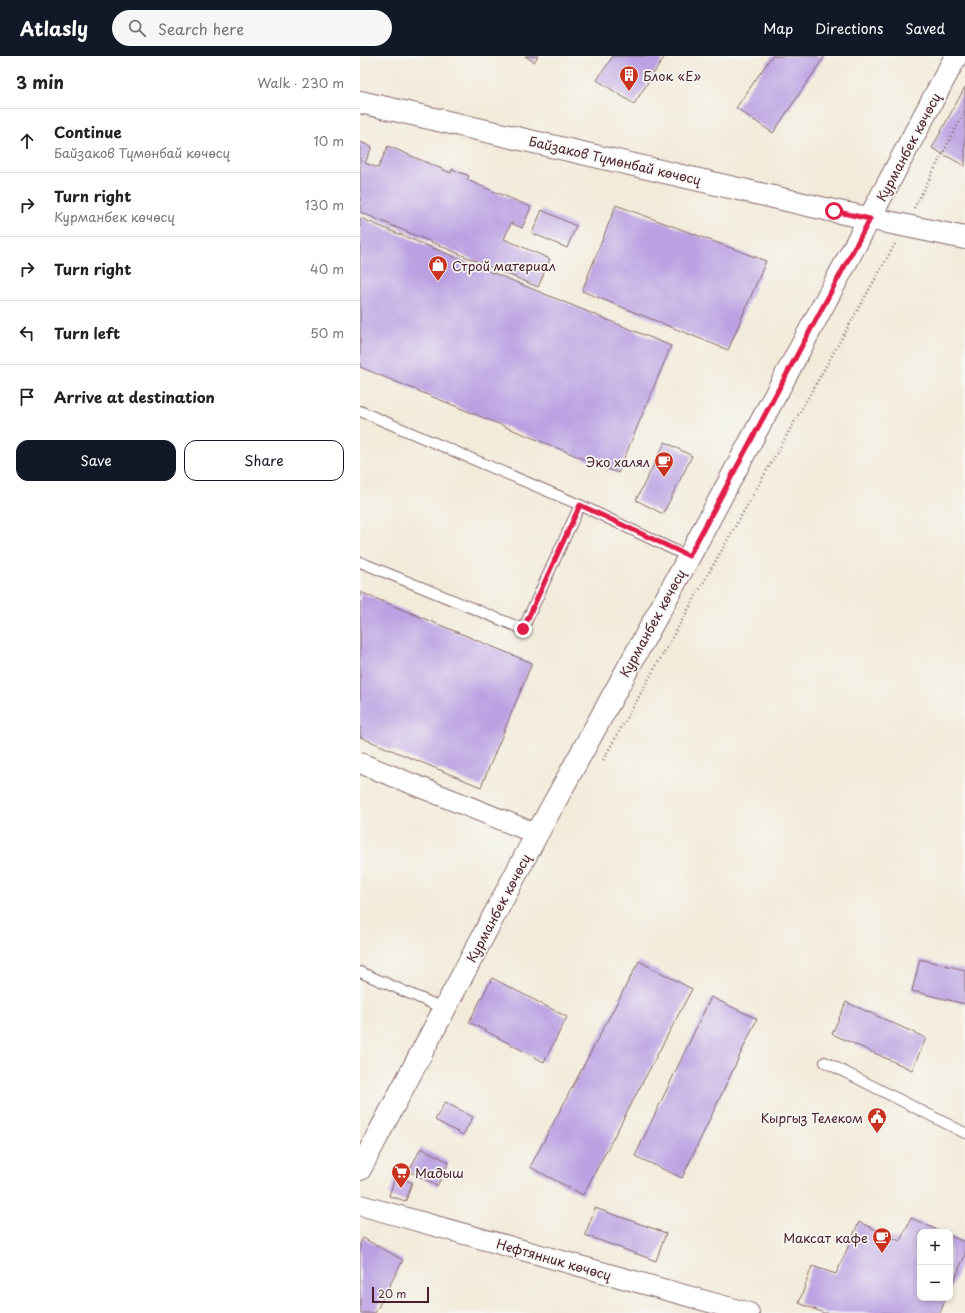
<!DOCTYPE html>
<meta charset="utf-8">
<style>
:root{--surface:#fff;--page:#f6f6f6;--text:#222;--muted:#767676;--line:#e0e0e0;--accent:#111827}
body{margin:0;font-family:"Playpen Sans",sans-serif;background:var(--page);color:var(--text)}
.controls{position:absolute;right:12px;bottom:12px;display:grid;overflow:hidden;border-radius:8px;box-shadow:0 2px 6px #0003}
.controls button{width:36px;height:36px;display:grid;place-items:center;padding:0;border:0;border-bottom:1px solid var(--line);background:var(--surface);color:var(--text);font:20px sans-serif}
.scale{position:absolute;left:12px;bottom:10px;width:57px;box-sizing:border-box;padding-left:4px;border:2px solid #4a1f2b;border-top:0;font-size:11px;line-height:14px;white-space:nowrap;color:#4a1f2b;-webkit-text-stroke:3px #f6f6f2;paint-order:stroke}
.stop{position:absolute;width:12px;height:12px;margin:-9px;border:3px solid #e11d48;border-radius:50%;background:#fff}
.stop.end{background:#e11d48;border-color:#fff;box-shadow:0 1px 4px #0008}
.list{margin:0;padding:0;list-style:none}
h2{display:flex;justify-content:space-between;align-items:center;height:52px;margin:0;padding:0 16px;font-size:17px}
h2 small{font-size:13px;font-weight:400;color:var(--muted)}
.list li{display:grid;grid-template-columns:26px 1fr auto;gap:12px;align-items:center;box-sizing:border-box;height:64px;padding:0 16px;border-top:1px solid var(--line)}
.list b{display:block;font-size:15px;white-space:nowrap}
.list p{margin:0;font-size:13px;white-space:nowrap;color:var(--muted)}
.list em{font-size:13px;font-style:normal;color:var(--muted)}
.actions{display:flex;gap:8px;padding:12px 16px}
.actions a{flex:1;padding:9px 0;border:1px solid var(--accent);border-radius:12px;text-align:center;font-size:14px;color:var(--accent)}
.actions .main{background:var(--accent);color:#fff}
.icon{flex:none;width:22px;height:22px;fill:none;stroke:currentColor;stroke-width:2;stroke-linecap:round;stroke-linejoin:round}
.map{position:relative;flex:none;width:605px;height:1257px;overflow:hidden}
header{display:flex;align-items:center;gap:24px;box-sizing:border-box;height:56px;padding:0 20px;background:var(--accent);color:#fff}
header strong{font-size:19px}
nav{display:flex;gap:22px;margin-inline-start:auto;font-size:14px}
.search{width:280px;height:36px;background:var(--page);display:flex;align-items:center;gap:10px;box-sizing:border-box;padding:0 14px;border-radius:22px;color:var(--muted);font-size:15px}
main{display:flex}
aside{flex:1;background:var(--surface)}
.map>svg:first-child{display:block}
.building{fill:#bba1e2}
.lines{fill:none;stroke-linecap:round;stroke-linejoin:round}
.lane-casing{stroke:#856668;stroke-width:12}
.street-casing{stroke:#856668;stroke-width:22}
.secondary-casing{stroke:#856668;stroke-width:24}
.primary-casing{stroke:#856668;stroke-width:24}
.path{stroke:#856668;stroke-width:2.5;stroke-dasharray:1 3;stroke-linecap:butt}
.lane{stroke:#fff;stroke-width:10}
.street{stroke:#fff;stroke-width:20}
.secondary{stroke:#fff;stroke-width:22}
.primary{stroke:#fff;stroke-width:22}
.route{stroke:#e11d48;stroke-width:5}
.labels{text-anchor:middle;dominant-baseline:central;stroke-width:3.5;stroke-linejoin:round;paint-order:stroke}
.poi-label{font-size:13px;fill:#4a1f2b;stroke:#f6f6f2;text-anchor:start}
.street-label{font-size:13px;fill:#4a1f2b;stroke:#f6f6f2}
</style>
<header>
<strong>Atlasly</strong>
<div class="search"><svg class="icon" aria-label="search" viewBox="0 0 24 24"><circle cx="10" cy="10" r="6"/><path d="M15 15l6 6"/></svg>Search here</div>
<nav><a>Map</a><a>Directions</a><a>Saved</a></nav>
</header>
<main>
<aside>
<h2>3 min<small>Walk · 230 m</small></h2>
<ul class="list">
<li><svg class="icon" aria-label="ahead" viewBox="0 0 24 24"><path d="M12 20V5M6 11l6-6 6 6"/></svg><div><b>Continue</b><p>Байзаков Түмөнбай көчөсү</p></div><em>10 m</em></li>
<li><svg class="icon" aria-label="right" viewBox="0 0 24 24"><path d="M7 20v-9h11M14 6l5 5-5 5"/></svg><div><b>Turn right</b><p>Курманбек көчөсү</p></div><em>130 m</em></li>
<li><svg class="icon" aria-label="right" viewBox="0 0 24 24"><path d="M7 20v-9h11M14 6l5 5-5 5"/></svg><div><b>Turn right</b></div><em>40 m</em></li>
<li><svg class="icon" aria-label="left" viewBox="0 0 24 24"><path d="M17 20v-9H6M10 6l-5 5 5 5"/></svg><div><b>Turn left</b></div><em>50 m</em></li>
<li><svg class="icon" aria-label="arrive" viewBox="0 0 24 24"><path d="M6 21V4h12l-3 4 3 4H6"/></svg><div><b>Arrive at destination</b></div></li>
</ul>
<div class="actions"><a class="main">Save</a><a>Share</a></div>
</aside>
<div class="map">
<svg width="605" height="1257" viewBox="0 0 605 1257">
<rect width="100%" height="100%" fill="#f6f6f2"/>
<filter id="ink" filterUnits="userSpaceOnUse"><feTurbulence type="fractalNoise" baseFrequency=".025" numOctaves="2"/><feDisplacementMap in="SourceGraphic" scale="8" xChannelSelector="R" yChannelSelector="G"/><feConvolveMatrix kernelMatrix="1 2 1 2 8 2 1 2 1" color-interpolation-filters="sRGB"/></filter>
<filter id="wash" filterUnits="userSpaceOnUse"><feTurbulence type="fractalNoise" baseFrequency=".012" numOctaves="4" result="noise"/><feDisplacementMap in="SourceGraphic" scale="16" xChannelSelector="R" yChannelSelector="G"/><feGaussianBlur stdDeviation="0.9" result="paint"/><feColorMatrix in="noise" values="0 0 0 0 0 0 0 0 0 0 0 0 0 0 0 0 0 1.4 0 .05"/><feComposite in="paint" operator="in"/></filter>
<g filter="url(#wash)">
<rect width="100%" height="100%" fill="#f3ebda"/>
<g id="blocks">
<g class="building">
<path d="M165,0H178L174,6Z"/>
<path d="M253,0H305L274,48L237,24Z"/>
<path d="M412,0H465L413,77L376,52Z"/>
<path d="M605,31V110L572,92Z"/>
<path d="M0,86L12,91L5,107L18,112L28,90L91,117L92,113L109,120L107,124L171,151L162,172L151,167L144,183L190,203L178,231L0,156Z"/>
<path d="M256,149L406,205L368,294L222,235Z"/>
<path d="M182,154L216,170L207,192L172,177Z"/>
<path d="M0,162L311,290L258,417L0,311Z"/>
<path d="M305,386L332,400L303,458L276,444Z"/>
<path d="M0,536L172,607L121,731L0,681Z"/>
<path d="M560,903L605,914V948L552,935Z"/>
<path d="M279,905L332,933L223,1139L170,1111Z"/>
<path d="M132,922L207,961L184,1006L109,966Z"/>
<path d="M351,941L397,963L322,1122L275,1100Z"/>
<path d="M486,946L566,982L552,1014L472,978Z"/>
<path d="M85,1046L113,1061L103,1079L75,1064Z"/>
<path d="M61,1092L89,1106L77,1130L49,1115Z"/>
<path d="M35,1121L52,1126L46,1145L29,1140Z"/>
<path d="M235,1152L306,1177L296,1205L225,1179Z"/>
<path d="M551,1162L582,1176H560V1242H586L580,1257H464L439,1247L452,1210L476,1218L499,1166L540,1185Z"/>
<path d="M590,1180L605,1186V1199L590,1234Z"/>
<path d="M3,1182L43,1204L15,1257H0V1187Z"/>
</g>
</g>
</g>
<g filter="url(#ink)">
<use href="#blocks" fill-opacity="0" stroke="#856668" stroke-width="1"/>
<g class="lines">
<g class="lane-casing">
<g id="lane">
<path d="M0,355L220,449L329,501"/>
<path d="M0,506L163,573L220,449"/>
<path d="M0,916L85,953"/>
<path d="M465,1006L605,1077"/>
</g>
</g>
<g class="street-casing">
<g id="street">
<path d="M0,707L177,778"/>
<path d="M0,1149L389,1257"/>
</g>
</g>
<g class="secondary-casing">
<path id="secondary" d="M0,46L474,155L605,182"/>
</g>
<g class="primary-casing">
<path id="primary" d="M0,1113L177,778L329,501L596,0"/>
</g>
<g class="path">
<path d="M554,152L605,55"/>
<path d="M243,704L535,188"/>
</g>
<use href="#lane" class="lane"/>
<use href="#street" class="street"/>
<use href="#secondary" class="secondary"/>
<use href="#primary" class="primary"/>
</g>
</g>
<g class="lines" filter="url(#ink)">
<path class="route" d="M163,573L220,449L329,500L510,163L474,155"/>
</g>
<defs>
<g id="building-pin" transform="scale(1)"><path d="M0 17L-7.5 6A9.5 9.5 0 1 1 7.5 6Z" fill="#c8321e" stroke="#f6f6f2"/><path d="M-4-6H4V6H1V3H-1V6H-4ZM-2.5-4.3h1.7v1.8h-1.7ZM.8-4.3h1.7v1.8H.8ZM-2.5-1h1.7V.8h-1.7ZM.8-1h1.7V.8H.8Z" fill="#fff"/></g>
<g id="shop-pin" transform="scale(1)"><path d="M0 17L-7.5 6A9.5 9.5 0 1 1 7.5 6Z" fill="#c8321e" stroke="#f6f6f2"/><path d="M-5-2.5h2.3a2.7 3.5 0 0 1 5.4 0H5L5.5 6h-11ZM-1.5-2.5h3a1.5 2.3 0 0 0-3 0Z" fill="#fff"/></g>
<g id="cafe-pin" transform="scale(1)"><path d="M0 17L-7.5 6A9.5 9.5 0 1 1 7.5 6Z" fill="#c8321e" stroke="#f6f6f2"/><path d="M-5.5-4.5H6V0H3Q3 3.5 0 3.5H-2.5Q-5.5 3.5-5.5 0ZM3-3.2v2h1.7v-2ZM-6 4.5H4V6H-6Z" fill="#fff"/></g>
<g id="civic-pin" transform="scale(1)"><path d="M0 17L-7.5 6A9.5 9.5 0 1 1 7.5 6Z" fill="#c8321e" stroke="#f6f6f2"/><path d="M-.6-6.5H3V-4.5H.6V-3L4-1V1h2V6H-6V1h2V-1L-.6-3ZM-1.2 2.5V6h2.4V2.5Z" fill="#fff"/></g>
<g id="supermarket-pin" transform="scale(1)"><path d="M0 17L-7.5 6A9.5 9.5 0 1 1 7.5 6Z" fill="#c8321e" stroke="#f6f6f2"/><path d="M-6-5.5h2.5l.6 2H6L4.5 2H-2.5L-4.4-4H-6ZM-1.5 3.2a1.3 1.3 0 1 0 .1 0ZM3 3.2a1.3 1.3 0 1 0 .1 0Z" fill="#fff"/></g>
</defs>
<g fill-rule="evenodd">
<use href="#building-pin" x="269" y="19"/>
<use href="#shop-pin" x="78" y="209"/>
<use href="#cafe-pin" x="304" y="405"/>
<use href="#civic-pin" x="517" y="1061"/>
<use href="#supermarket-pin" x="41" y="1116"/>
<use href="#cafe-pin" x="522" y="1181"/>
</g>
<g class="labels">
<g class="poi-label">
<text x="283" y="19">Блок «Е»</text>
<text x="92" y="209">Строй материал</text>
<text x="290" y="405" text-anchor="end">Эко халял</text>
<text x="503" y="1061" text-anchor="end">Кыргыз Телеком</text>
<text x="55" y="1116">Мадыш</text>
<text x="508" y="1181" text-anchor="end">Максат кафе</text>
</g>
<g class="street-label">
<text transform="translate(548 91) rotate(-62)">Курманбек көчөсү</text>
<text transform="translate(255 104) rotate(13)">Байзаков Түмөнбай көчөсү</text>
<text transform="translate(292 567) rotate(-61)">Курманбек көчөсү</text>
<text transform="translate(138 852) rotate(-62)">Курманбек көчөсү</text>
<text transform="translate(194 1203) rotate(16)">Нефтянник көчөсү</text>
</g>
</g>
</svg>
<div class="controls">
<button>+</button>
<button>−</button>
</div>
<div class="scale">20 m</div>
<div class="stop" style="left:474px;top:155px"></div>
<div class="stop end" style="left:163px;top:573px"></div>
</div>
</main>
